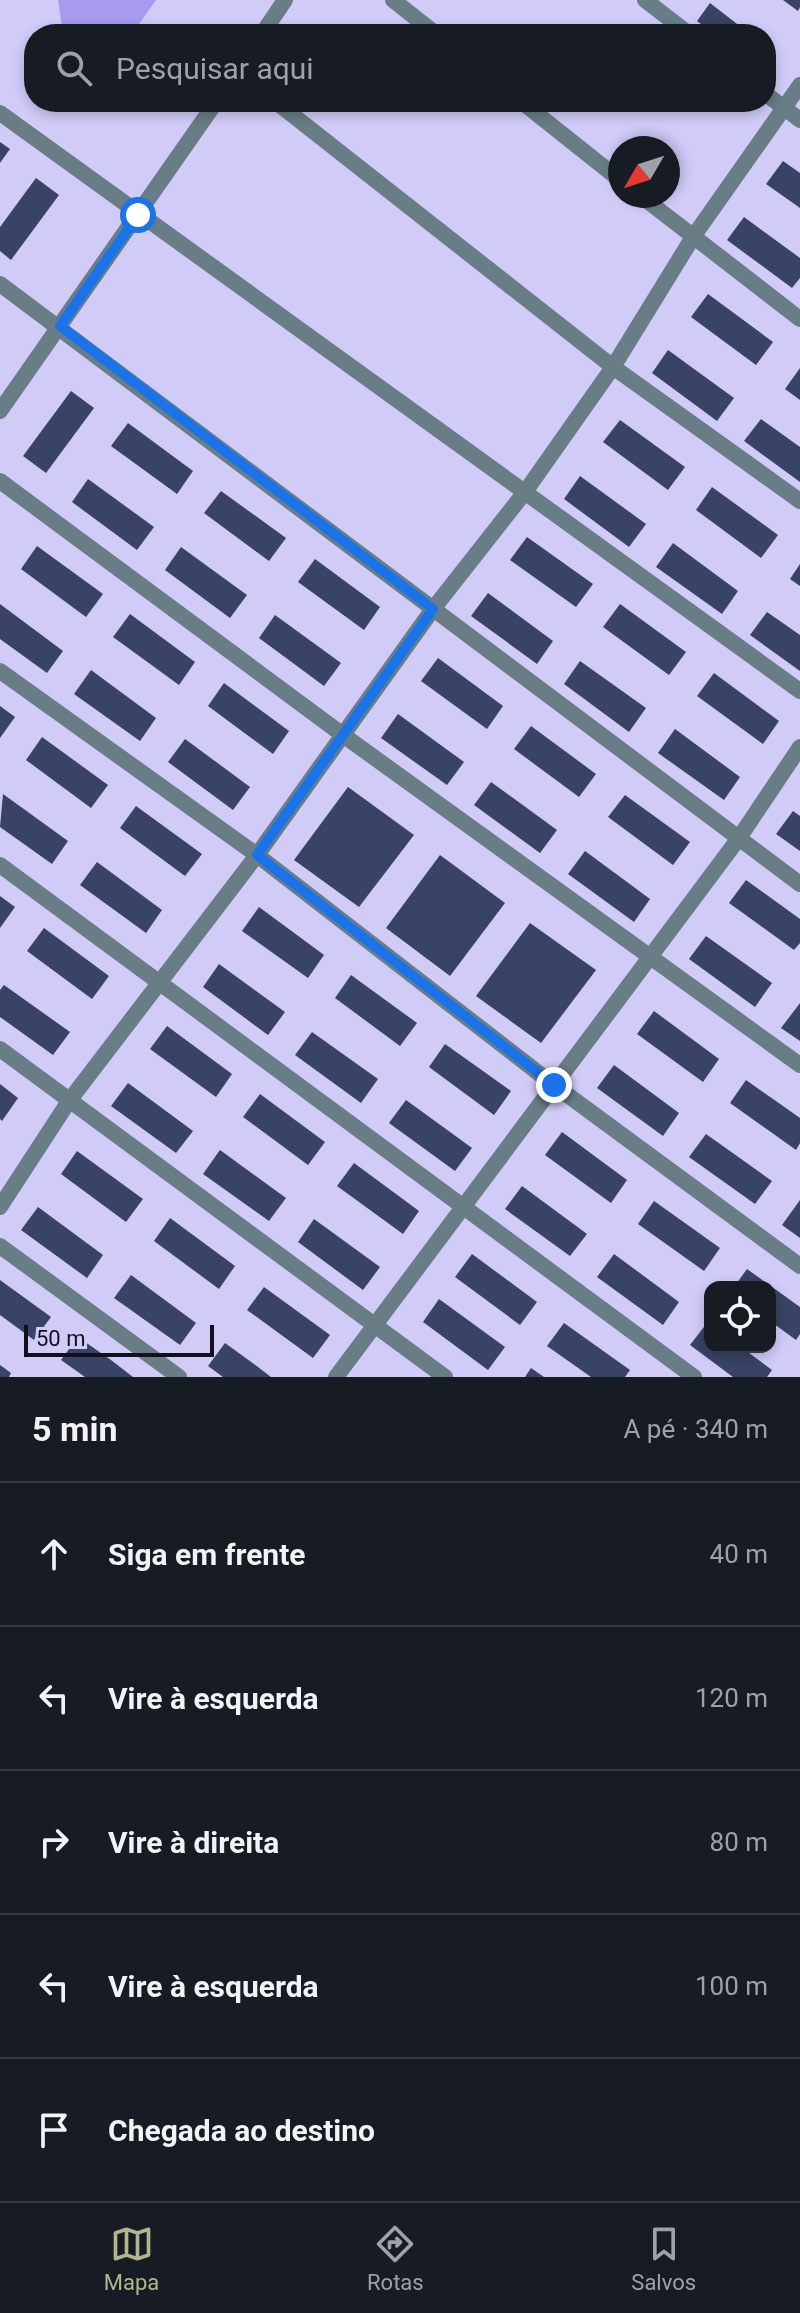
<!DOCTYPE html>
<html lang="pt">
<meta charset="utf-8">
<style>
:root{--surface:#171b24;--page:#242831;--text:#f1f3f6;--muted:#9ea1a6;--line:#363941;--accent:#b3b58a}
body{margin:0;font-family:Roboto,sans-serif;background:var(--page);color:var(--text)}
.controls{position:absolute;right:24px;bottom:24px;display:grid;overflow:hidden;border-radius:16px;box-shadow:0 4px 12px #0003}
.controls button{width:72px;height:72px;display:grid;place-items:center;padding:0;border:0;border-bottom:2px solid var(--line);background:var(--surface);color:var(--text);font:40px sans-serif}
.compass{position:absolute;left:608px;top:136px;width:72px;height:72px;border-radius:50%;background:var(--surface);box-shadow:0 4px 12px #0003;rotate:231deg}
.scale{position:absolute;left:24px;bottom:20px;width:190px;box-sizing:border-box;padding-left:8px;border:4px solid #12101f;border-top:0;font-size:22px;line-height:28px;white-space:nowrap;color:#12101f;-webkit-text-stroke:6px #d0cbf7;paint-order:stroke}
.stop{position:absolute;width:24px;height:24px;margin:-18px;border:6px solid #1a73e8;border-radius:50%;background:#fff}
.stop.end{background:#1a73e8;border-color:#fff;box-shadow:0 2px 8px #0008}
.list{margin:0;padding:0;list-style:none}
h2{display:flex;justify-content:space-between;align-items:center;height:104px;margin:0;padding:0 32px;font-size:34px}
h2 small{font-size:26px;font-weight:400;color:var(--muted)}
.list li{display:grid;grid-template-columns:52px 1fr auto;gap:24px;align-items:center;box-sizing:border-box;height:144px;padding:0 32px;border-top:2px solid var(--line)}
.list b{display:block;font-size:30px;white-space:nowrap}
.list em{font-size:26px;font-style:normal;color:var(--muted)}
.icon{flex:none;width:44px;height:44px;fill:none;stroke:currentColor;stroke-width:2;stroke-linecap:round;stroke-linejoin:round}
.map{position:relative;flex:none;width:800px;height:1377px;overflow:hidden}
.search{position:absolute;background:var(--surface);box-shadow:0 4px 12px #0003;left:24px;right:24px;top:24px;height:88px;display:flex;align-items:center;gap:20px;box-sizing:border-box;padding:0 28px;border-radius:32px;color:var(--muted);font-size:30px}
.sheet{height:824px;background:var(--surface)}
nav{display:flex;justify-content:space-around;align-items:center;box-sizing:border-box;height:112px;border-top:2px solid var(--line);background:var(--surface);font-size:22px;color:var(--muted)}
nav a{display:grid;justify-items:center;gap:4px}
nav .on{color:var(--accent)}
.map>svg:first-child{display:block}
.water{fill:#a79aef}
.building{fill:#384365}
.lines{fill:none;stroke-linecap:round;stroke-linejoin:round}
.street{stroke:#697d87;stroke-width:16}
.route{stroke:#1a73e8;stroke-width:10}
</style>
<div class="map">
<svg width="800" height="1377" viewBox="0 0 800 1377">
<rect width="100%" height="100%" fill="#d0cbf7"/>
<path class="water" d="M58,0H156L132,34H63Z"/>
<g class="building">
<path d="M783,0H800V7L798,11Z"/>
<path d="M710,3L741,27L751,34H714L697,21Z"/>
<path d="M0,142L10,149L0,163Z"/>
<path d="M783,161L800,173V208L766,184Z"/>
<path d="M36,178L59,195L11,260L0,251V227Z"/>
<path d="M744,217L800,258V278L792,288L727,240Z"/>
<path d="M708,294L773,342L756,365L691,317Z"/>
<path d="M668,350L734,398L717,421L652,373Z"/>
<path d="M800,368V400L785,389Z"/>
<path d="M71,391L94,408L46,473L23,456Z"/>
<path d="M761,419L800,447V482L744,441Z"/>
<path d="M620,420L685,467L668,490L603,442Z"/>
<path d="M128,423L193,471L177,494L111,446Z"/>
<path d="M580,476L646,524L629,547L564,499Z"/>
<path d="M88,479L154,527L137,550L72,502Z"/>
<path d="M712,487L778,535L761,558L696,510Z"/>
<path d="M221,491L286,538L269,561L204,513Z"/>
<path d="M527,537L593,584L576,607L510,560Z"/>
<path d="M673,543L738,591L722,614L656,567Z"/>
<path d="M37,546L103,594L86,617L21,569Z"/>
<path d="M181,547L247,595L230,618L165,570Z"/>
<path d="M315,559L380,607L364,630L298,582Z"/>
<path d="M800,564V586L790,579Z"/>
<path d="M488,593L553,641L537,664L471,616Z"/>
<path d="M0,604L63,651L47,673L0,639Z"/>
<path d="M620,604L686,652L669,675L603,627Z"/>
<path d="M767,612L800,635V671L750,635Z"/>
<path d="M130,614L195,662L179,685L113,637Z"/>
<path d="M275,615L341,663L324,686L259,638Z"/>
<path d="M438,658L503,706L487,729L421,681Z"/>
<path d="M580,661L646,708L629,732L564,684Z"/>
<path d="M91,670L156,718L140,741L74,694Z"/>
<path d="M714,673L779,721L763,744L697,696Z"/>
<path d="M224,683L289,731L273,754L208,706Z"/>
<path d="M0,706L15,717L0,738Z"/>
<path d="M398,714L464,762L447,785L381,738Z"/>
<path d="M531,726L596,774L579,797L514,749Z"/>
<path d="M675,729L740,777L724,800L658,753Z"/>
<path d="M42,737L108,785L91,808L26,760Z"/>
<path d="M185,739L250,787L233,810L168,762Z"/>
<path d="M491,782L557,830L540,853L474,805Z"/>
<path d="M348,787L414,835L359,907L294,860Z"/>
<path d="M3,794L68,841L52,864L0,827Z"/>
<path d="M625,795L690,842L673,865L608,817Z"/>
<path d="M136,806L202,854L185,876L120,828Z"/>
<path d="M793,811L800,816V851L776,834Z"/>
<path d="M585,851L650,899L634,922L568,874Z"/>
<path d="M440,855L505,903L450,976L386,928Z"/>
<path d="M97,862L162,910L146,933L80,885Z"/>
<path d="M746,880L800,919V943L794,950L729,903Z"/>
<path d="M0,896L15,907L0,928Z"/>
<path d="M259,907L324,955L308,978L242,931Z"/>
<path d="M530,923L596,970L541,1043L476,996Z"/>
<path d="M44,928L109,976L92,999L27,951Z"/>
<path d="M706,936L772,983L755,1007L689,959Z"/>
<path d="M219,964L285,1012L268,1035L203,987Z"/>
<path d="M351,975L417,1023L400,1046L335,998Z"/>
<path d="M4,985L70,1032L53,1055L0,1017V990Z"/>
<path d="M800,1003V1041L781,1028Z"/>
<path d="M654,1011L719,1059L703,1082L637,1034Z"/>
<path d="M167,1026L232,1074L216,1097L150,1049Z"/>
<path d="M312,1032L378,1079L361,1103L295,1055Z"/>
<path d="M445,1044L511,1091L494,1115L429,1067Z"/>
<path d="M614,1065L679,1113L663,1136L597,1088Z"/>
<path d="M746,1080L800,1118V1143L796,1150L730,1103Z"/>
<path d="M128,1083L193,1131L176,1153L111,1106Z"/>
<path d="M0,1084L18,1098L2,1121L0,1119Z"/>
<path d="M260,1094L325,1142L308,1165L243,1117Z"/>
<path d="M406,1100L472,1148L455,1171L389,1123Z"/>
<path d="M562,1132L627,1180L611,1203L545,1155Z"/>
<path d="M706,1134L772,1181L755,1204L689,1157Z"/>
<path d="M220,1150L286,1198L269,1221L203,1174Z"/>
<path d="M77,1151L143,1199L126,1222L61,1174Z"/>
<path d="M354,1163L419,1211L403,1234L337,1186Z"/>
<path d="M522,1186L587,1234L570,1256L505,1209Z"/>
<path d="M800,1200V1238L782,1225Z"/>
<path d="M654,1201L720,1248L704,1271L638,1224Z"/>
<path d="M38,1207L103,1255L87,1278L21,1230Z"/>
<path d="M170,1218L235,1266L219,1289L154,1241Z"/>
<path d="M314,1219L380,1267L363,1290L298,1242Z"/>
<path d="M472,1254L537,1302L520,1325L455,1277Z"/>
<path d="M614,1254L679,1302L663,1325L597,1277Z"/>
<path d="M747,1269L800,1307V1334L796,1340L770,1321V1287H734Z"/>
<path d="M131,1275L196,1323L180,1345L114,1298Z"/>
<path d="M0,1280L51,1317L34,1340L0,1315Z"/>
<path d="M264,1287L330,1335L313,1358L247,1310Z"/>
<path d="M439,1299L505,1347L488,1370L423,1322Z"/>
<path d="M564,1323L630,1370L625,1377H591L547,1346Z"/>
<path d="M707,1323L710,1325V1347H741L772,1370L767,1377H733L690,1345Z"/>
<path d="M78,1337L111,1360L133,1377H85L61,1360Z"/>
<path d="M225,1343L258,1367L271,1377H223L208,1366Z"/>
<path d="M0,1365L11,1373L9,1377H0Z"/>
<path d="M531,1368L544,1377H525Z"/>
</g>
<g class="lines">
<g class="street">
<path d="M393,0L436,34"/>
<path d="M645,0L689,34"/>
<path d="M262,34L285,0"/>
<path d="M766,94L800,120"/>
<path d="M276,102L613,367L800,501"/>
<path d="M522,102L620,180"/>
<path d="M0,113L800,691"/>
<path d="M641,196L800,319"/>
<path d="M0,284L800,884"/>
<path d="M0,411L216,102"/>
<path d="M0,481L343,735L800,1065"/>
<path d="M0,671L257,855L554,1085L800,1266"/>
<path d="M0,865L694,1377"/>
<path d="M0,1049L445,1377"/>
<path d="M0,1207L69,1101L257,855L433,609L525,492L613,367L693,237L800,85"/>
<path d="M0,1246L179,1377"/>
<path d="M336,1377L739,838L800,747"/>
</g>
</g>
<g class="lines">
<path class="route" d="M138,215L60,326L433,609L257,855L554,1085"/>
</g>
</svg>
<div class="controls">
<button><svg class="icon" aria-label="locate" viewBox="0 0 24 24"><circle cx="12" cy="12" r="6"/><path d="M12 2v4M12 18v4M2 12h4M18 12h4"/></svg></button>
</div>
<svg class="compass" viewBox="-18 -18 36 36"><path d="M0-13l5 13h-10z" fill="#e53935"/><path d="M0 13l5-13h-10z" fill="#9ea1a6"/></svg>
<div class="scale">50 m</div>
<div class="stop" style="left:138px;top:215px"></div>
<div class="stop end" style="left:554px;top:1085px"></div>
<div class="search"><svg class="icon" aria-label="search" viewBox="0 0 24 24"><circle cx="10" cy="10" r="6"/><path d="M15 15l6 6"/></svg>Pesquisar aqui</div>
</div>
<section class="sheet">
<h2>5 min<small>A pé · 340 m</small></h2>
<ul class="list">
<li><svg class="icon" aria-label="ahead" viewBox="0 0 24 24"><path d="M12 20V5M6 11l6-6 6 6"/></svg><div><b>Siga em frente</b></div><em>40 m</em></li>
<li><svg class="icon" aria-label="left" viewBox="0 0 24 24"><path d="M17 20v-9H6M10 6l-5 5 5 5"/></svg><div><b>Vire à esquerda</b></div><em>120 m</em></li>
<li><svg class="icon" aria-label="right" viewBox="0 0 24 24"><path d="M7 20v-9h11M14 6l5 5-5 5"/></svg><div><b>Vire à direita</b></div><em>80 m</em></li>
<li><svg class="icon" aria-label="left" viewBox="0 0 24 24"><path d="M17 20v-9H6M10 6l-5 5 5 5"/></svg><div><b>Vire à esquerda</b></div><em>100 m</em></li>
<li><svg class="icon" aria-label="arrive" viewBox="0 0 24 24"><path d="M6 21V4h12l-3 4 3 4H6"/></svg><div><b>Chegada ao destino</b></div></li>
</ul>
</section>
<nav>
<a class="on"><svg class="icon" aria-label="map" viewBox="0 0 24 24"><path d="M3 6l6-2 6 2 6-2v14l-6 2-6-2-6 2zM9 4v14M15 6v14"/></svg>Mapa</a>
<a><svg class="icon" aria-label="directions" viewBox="0 0 24 24"><path d="M12 3l9 9-9 9-9-9zM9 14v-3h6M13 9l2 2-2 2"/></svg>Rotas</a>
<a><svg class="icon" aria-label="saved" viewBox="0 0 24 24"><path d="M7 4h10v16l-5-4-5 4z"/></svg>Salvos</a>
</nav>
